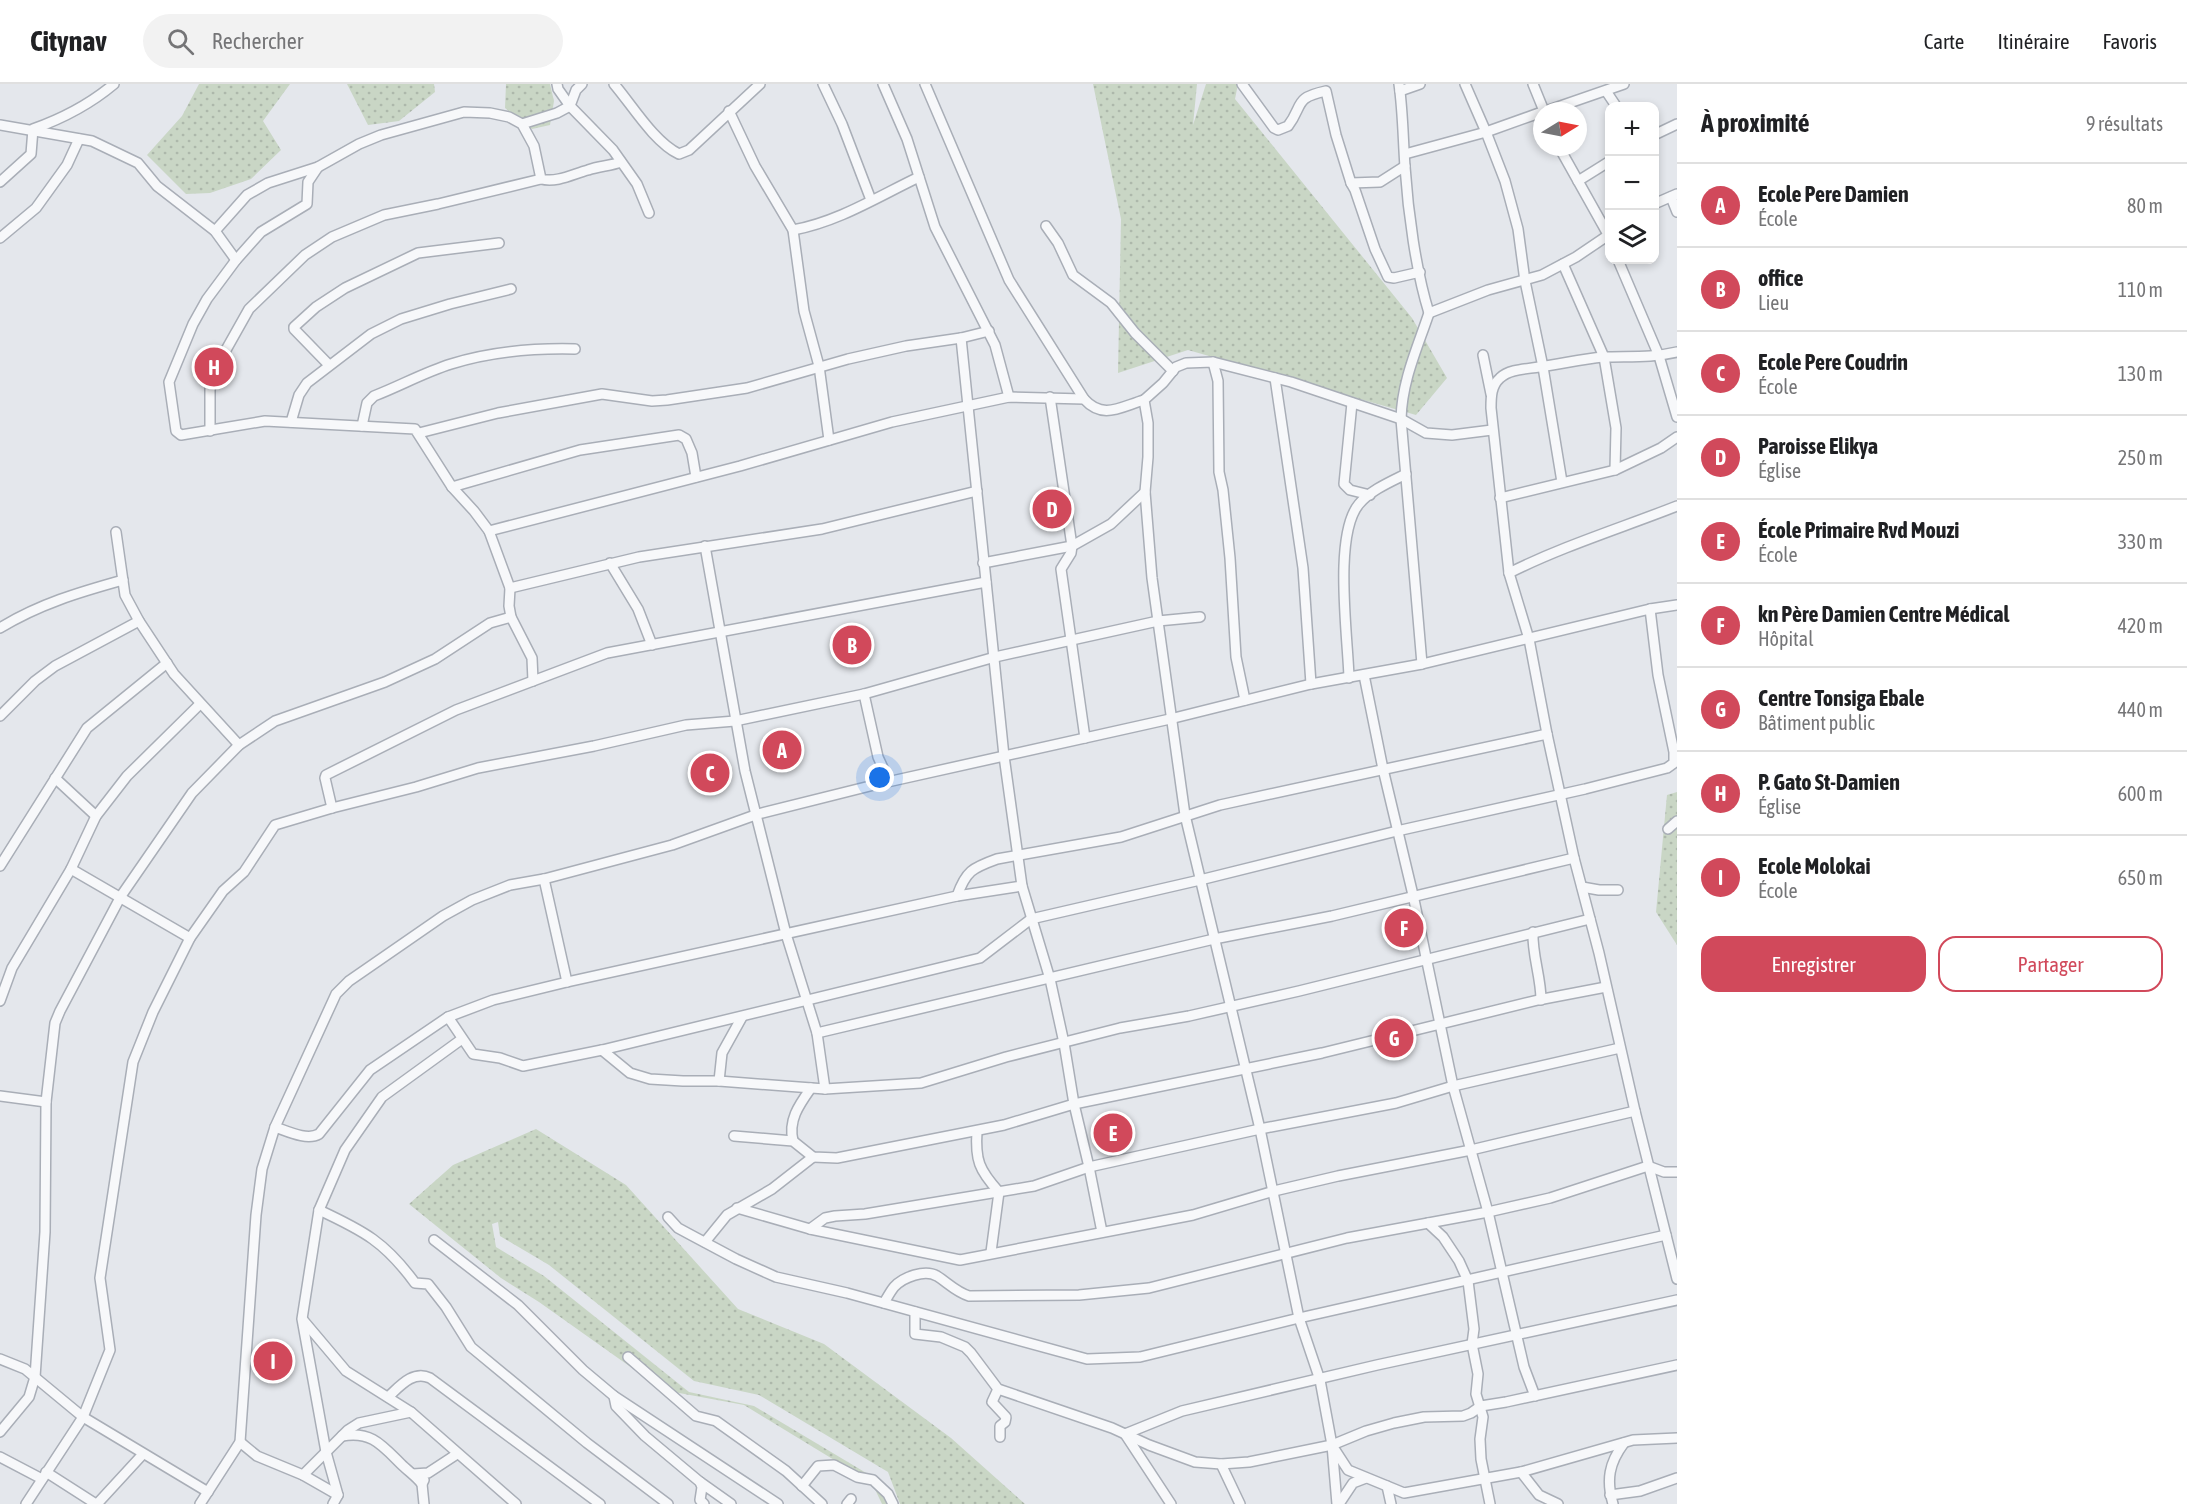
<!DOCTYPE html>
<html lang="fr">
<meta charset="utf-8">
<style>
:root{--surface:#fff;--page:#f2f2f2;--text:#202124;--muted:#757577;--line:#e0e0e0;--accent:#d1495b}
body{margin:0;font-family:"Asap Condensed",sans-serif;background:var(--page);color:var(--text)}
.controls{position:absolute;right:18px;top:18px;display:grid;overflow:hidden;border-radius:12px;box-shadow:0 3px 9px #0003}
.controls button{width:54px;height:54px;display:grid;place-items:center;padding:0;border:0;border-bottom:2px solid var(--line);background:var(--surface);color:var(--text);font:30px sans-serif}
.compass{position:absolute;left:1533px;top:18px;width:54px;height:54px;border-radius:50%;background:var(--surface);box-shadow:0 3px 9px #0003;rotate:80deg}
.you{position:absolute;left:880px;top:694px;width:21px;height:21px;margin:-15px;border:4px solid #fff;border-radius:50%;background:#1a73e8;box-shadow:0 0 0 9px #1a73e833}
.badge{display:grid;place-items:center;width:39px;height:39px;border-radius:50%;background:var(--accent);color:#fff;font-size:20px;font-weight:700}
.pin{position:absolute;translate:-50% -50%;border:3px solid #fff;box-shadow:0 2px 6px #0006}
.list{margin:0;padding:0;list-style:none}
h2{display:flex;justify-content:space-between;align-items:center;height:78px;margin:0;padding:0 24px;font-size:26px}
h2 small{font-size:20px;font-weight:400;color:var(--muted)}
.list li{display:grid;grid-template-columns:39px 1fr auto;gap:18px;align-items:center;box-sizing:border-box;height:84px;padding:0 24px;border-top:2px solid var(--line)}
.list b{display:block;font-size:22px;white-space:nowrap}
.list p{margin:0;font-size:20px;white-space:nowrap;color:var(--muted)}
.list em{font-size:20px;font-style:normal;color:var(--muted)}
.actions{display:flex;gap:12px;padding:18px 24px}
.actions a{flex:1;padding:14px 0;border:2px solid var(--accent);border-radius:18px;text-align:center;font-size:21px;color:var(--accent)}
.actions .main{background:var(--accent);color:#fff}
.icon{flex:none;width:33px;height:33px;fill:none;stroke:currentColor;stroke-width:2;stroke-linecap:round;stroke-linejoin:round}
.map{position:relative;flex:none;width:1677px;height:1420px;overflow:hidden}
header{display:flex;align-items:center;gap:36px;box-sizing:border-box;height:84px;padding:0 30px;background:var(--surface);border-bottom:2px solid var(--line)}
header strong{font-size:28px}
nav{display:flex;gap:33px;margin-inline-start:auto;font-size:21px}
.search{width:420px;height:54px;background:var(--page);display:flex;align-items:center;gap:15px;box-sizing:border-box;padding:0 21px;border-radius:33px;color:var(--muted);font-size:22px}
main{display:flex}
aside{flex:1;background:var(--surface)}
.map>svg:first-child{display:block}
.grass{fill:url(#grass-dots)}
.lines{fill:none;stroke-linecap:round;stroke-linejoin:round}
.street-casing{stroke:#a9aeb7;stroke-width:12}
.street{stroke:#f7f8fa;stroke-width:9}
</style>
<header>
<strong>Citynav</strong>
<div class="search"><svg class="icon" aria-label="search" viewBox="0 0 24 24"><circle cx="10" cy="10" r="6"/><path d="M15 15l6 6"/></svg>Rechercher</div>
<nav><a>Carte</a><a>Itinéraire</a><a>Favoris</a></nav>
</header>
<main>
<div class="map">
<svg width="1677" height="1420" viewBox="0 0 1677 1420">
<defs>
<pattern id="grass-dots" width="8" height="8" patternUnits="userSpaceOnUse" patternTransform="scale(1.5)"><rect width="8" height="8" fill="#c9d6c5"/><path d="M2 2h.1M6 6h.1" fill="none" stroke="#adb8ab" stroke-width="1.8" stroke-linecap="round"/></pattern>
</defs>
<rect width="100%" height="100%" fill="#e4e7ec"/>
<g class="grass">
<path d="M199,0H290L263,37L281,66L251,95L210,109L186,110L147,71L182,32Z"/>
<path d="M347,0H434L435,8L399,37L368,41Z"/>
<path d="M506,0H550L554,17L550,41L532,45L505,24Z"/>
<path d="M1093,0H1197L1193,41L1206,0H1238L1235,15L1412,234L1447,294L1416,331L1188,266L1118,289L1121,135Z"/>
<path d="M1677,708V861L1656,828L1667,711Z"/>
<path d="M536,1045L626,1101L738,1225L824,1260L951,1354L1025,1420H900L888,1388L759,1311L694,1297L549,1181L500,1152L498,1138L492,1140L496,1163L544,1192L689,1308L754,1322L883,1399L891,1420H882L872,1399L744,1321L663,1306L539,1218L501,1194L409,1120L453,1081Z"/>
</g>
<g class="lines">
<g class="street-casing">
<g id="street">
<path d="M582,0L576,6L570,22L613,66L637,100L649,129"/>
<path d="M614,0C632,21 654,58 679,70L689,66L760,0"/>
<path d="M823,0L842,40L871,116"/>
<path d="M883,0L907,55L935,143L995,261L1009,313"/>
<path d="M925,0L1009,196L1084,315"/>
<path d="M1242,0L1274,44L1278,46L1288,42C1304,21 1293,14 1326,7L1336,51L1351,99L1380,98L1405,82"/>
<path d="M1399,0C1403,28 1403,55 1405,83C1408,128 1416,187 1429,229L1488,206L1542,191L1576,173L1610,150"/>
<path d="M1465,0L1486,48L1505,97L1518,145L1525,197L1543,283L1562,398"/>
<path d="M1533,0L1544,27"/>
<path d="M1400,7L1420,0"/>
<path d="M1606,7L1616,22"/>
<path d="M729,27L755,82L793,146L804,227L819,282L829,356"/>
<path d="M1546,27L1624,0"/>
<path d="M522,40L557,29L570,22L558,5L557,0"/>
<path d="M0,41L92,57L138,79L157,102L215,147L236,176"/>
<path d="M1654,51L1677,40"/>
<path d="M1559,63L1610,154"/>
<path d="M1405,70L1486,48L1542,28"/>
<path d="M318,83L308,98L307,120L261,148L236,176L207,215L193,240L169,298L176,347L181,351L265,337L415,345L452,403L474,427L489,447L510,504L509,522L511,533L532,574L533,597"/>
<path d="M1578,97L1610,77"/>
<path d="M0,98L31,70L33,45C64,34 89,21 114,0"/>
<path d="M1351,99L1355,106L1375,165L1388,193L1394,194L1420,188"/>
<path d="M1671,113L1677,128"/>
<path d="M1654,120L1677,110"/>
<path d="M1046,142L1058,159L1073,191L1111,219L1135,249L1173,287"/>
<path d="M793,146C838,138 879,112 919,93"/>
<path d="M215,147L247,111L268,99L318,83L359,60L381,51L464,28L490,29L509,33L522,40L534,62L541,95C557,99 573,90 588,86C599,82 610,82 621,78"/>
<path d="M0,154L36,124L67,81L79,55"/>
<path d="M1618,176L1659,272L1677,333"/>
<path d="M1563,180L1604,273L1616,344L1615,386"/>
<path d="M961,254L1004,672L1022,802L1050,895L1064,959L1074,1020L1089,1083L1102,1148"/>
<path d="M1677,268C1652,274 1629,272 1603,273C1582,275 1561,280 1539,283C1527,285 1509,285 1500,294C1491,302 1491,313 1491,324L1509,489L1529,555L1547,650L1574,774L1599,869L1635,1027L1677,1195"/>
<path d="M1483,271L1491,310"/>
<path d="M1213,278L1218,297L1219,388L1223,406L1230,474L1236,573L1245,616"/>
<path d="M329,281L294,245V243L316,223L345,204L418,169L499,159"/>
<path d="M1275,294L1303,484L1311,600"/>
<path d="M1050,313L1072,462L1071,469L1061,485L1085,654"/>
<path d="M1352,319L1344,400L1350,406L1370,411"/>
<path d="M291,338L299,311L307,299L371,250L401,235L450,220L511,205"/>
<path d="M362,342L367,319L374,312C400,302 425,288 451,280C492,267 532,264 575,265"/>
<path d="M210,347V305L222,273L249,225L305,171L332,153L384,131L438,120L541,95"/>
<path d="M419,349L498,329L602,310L652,317L667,316L747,304L848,275L906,262L961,254L989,247"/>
<path d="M452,403L580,366L679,351L686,355L692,369L696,393"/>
<path d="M1500,414L1615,386L1661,364L1677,353"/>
<path d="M489,447L740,382L892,338L1009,313L1084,315C1103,336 1120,323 1144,316"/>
<path d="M116,448L125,511L139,537L174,590L239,661"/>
<path d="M705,462L745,687L786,850L817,949L825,1005"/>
<path d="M610,479L638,525L652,561"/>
<path d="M983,479L1072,462L1111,440L1145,408"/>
<path d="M1509,489C1563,462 1621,444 1677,422"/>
<path d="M510,504L639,473L822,445L977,407"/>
<path d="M0,544C39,520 80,508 123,496"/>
<path d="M1422,580L1401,335C1402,297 1417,265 1429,229"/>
<path d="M1364,591L1383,685L1413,811L1453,1002L1488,1128L1524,1283L1535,1312"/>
<path d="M1349,594C1348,554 1333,451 1359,420C1371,406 1390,398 1406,390"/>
<path d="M864,610L878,673L889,697"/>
<path d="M0,632L35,597L55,582L139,537"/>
<path d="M55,694L96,732"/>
<path d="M332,724L325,694L326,691L456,626L607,569L986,498"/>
<path d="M1668,745L1677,737"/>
<path d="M0,782L87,644L167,579"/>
<path d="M71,785L190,854"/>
<path d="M544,795L567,898"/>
<path d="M1582,803L1599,806H1618"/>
<path d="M957,812C966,787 972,784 997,775L1121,753L1220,721L1547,650"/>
<path d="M1533,848C1532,871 1541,893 1541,916"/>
<path d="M0,917L12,884L71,785L96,732L127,692L200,620"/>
<path d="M448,933L473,970L500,974L523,982L602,966L980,874L1031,835L1200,796L1397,747L1585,705L1667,684L1674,679V668L1658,591L1650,525"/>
<path d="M817,949L1214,855L1332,832L1574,774"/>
<path d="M602,966L630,989L650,995L683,997H719L825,1005L921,999L1006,973L1120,944L1189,932L1299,907L1590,835"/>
<path d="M719,997L722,969L742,933"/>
<path d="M0,1012L46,1018"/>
<path d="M275,1043C287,1047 307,1057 319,1050L370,986L448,933L493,916L567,898L957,812L1022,802"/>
<path d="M977,1047C975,1076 979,1086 999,1108L991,1168"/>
<path d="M734,1052L793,1057L813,1073L837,1074L1004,1041L1074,1020L1322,969L1538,916L1606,903"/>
<path d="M793,1057C788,1036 799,1021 811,1004"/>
<path d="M737,1124L810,1145L960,1176L1193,1131L1274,1107L1338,1092L1471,1066L1635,1027"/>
<path d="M319,1126C364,1147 385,1158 415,1199L428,1200L446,1223L471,1263L587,1359L668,1420"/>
<path d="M668,1133L678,1144L691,1151L736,1175L776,1193L847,1209L1087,1275L1140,1273L1299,1234L1666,1151"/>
<path d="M1428,1139L1443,1153L1459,1177L1468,1197L1474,1245L1472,1260L1478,1290L1476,1310L1483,1333L1480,1355L1481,1375L1490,1420"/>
<path d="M810,1145L825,1134L835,1132L865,1130L1034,1102L1089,1083L1260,1045L1396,1019L1453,1002L1620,964"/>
<path d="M434,1156L518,1221L583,1286L614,1312L778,1420"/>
<path d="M705,1158L727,1131L772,1105L813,1073"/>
<path d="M884,1219C887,1214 890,1208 894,1203C903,1193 925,1185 937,1192C948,1199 956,1208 969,1212L1079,1211L1149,1204L1347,1154L1488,1128L1550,1114L1648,1082L1664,1088H1677"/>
<path d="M915,1228V1250L941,1253L965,1263L971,1269L998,1305L1112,1344L1149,1361L1195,1378L1221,1380L1249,1378L1332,1361L1366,1347L1394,1339L1424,1333L1463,1332L1471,1329L1481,1322L1506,1318L1677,1281"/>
<path d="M303,1236L346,1287L411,1328L516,1420"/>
<path d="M628,1273L696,1332L716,1337L786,1387L822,1420"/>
<path d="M0,1275L25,1285L83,1333L208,1408"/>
<path d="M998,1305L992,1318L1006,1333L1005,1338L1000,1342V1353"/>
<path d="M614,1312L616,1322L645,1352L700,1398L702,1403L700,1416L704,1420"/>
<path d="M388,1313C400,1302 413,1286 430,1294L600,1420"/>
<path d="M0,1348L29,1313L35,1293L45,1148L46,1018L55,939L60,927L121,812L192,709L239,661L275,637L385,598L435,575L490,539L511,533"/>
<path d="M342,1352C371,1347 381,1360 401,1380C408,1387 416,1392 422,1400"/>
<path d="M240,1358L257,1372L303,1391L338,1411"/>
<path d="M1335,1366L1348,1386L1404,1409L1521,1388L1539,1411L1558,1420"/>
<path d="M0,1373L42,1395"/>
<path d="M1221,1380L1240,1420"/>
<path d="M46,1388L96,1420"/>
<path d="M1521,1388L1633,1356L1677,1354"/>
<path d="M413,1390L428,1389L457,1370"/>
<path d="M303,1391L348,1346L359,1339L411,1328"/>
<path d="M700,1398L731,1420"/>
<path d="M802,1402L818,1382L834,1381L857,1393L873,1396L888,1410L893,1420"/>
<path d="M1387,1402L1391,1420"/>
<path d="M1610,1411L1640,1407L1677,1394"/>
<path d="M26,1420L83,1333L110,1266L100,1194L133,978L153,928L190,854L223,807L244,788L275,741L332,724L416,703L478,684L594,662L686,641L735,637L864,610L995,573L1158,537L1200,533"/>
<path d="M97,1420L143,1370"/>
<path d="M200,1420L240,1358L256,1131L262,1085L275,1043L336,910L349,897L443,832L472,816L510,801L544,795L672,761L758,730L874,701L1170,635L1311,600L1422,580L1650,525L1677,521"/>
<path d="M333,1420L338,1411L326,1368L302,1235L319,1126L345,1066L382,1013L462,955"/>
<path d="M424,1420L422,1400L424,1396"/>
<path d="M847,1420L851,1415"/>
<path d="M1171,1420L1125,1350L1182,1327L1377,1281L1677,1216"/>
<path d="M1337,1420L1332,1361L1320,1296L1299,1234L1260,1045L1185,731L1152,494L1145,408L1148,373V339L1144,316L1163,299L1176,283L1186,279L1213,278L1291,298L1401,335L1426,349L1452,351L1492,346"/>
<path d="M1339,1420L1353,1399L1366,1394"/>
<path d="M1613,1420C1606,1396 1609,1379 1624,1359"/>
</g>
</g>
<use href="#street" class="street"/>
</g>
</svg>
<div class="controls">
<button>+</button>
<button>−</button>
<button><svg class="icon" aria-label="layers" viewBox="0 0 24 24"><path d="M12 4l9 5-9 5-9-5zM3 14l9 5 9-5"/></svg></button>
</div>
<svg class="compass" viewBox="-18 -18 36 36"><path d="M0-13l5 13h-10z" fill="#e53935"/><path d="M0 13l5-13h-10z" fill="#757577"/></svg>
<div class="you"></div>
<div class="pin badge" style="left:782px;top:666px">A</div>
<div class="pin badge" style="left:852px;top:561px">B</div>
<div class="pin badge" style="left:710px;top:689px">C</div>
<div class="pin badge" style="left:1052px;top:425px">D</div>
<div class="pin badge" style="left:1113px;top:1049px">E</div>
<div class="pin badge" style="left:1404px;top:844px">F</div>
<div class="pin badge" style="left:1394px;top:954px">G</div>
<div class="pin badge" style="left:214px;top:283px">H</div>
<div class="pin badge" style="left:273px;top:1277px">I</div>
</div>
<aside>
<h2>À proximité<small>9 résultats</small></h2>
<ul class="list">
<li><span class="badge">A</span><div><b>Ecole Pere Damien</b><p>École</p></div><em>80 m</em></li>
<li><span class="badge">B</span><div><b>office</b><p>Lieu</p></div><em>110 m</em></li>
<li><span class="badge">C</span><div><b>Ecole Pere Coudrin</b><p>École</p></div><em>130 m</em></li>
<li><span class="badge">D</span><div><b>Paroisse Elikya</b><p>Église</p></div><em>250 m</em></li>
<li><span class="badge">E</span><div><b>École Primaire Rvd Mouzi</b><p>École</p></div><em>330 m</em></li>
<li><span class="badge">F</span><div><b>kn Père Damien Centre Médical</b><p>Hôpital</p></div><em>420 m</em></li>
<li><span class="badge">G</span><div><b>Centre Tonsiga Ebale</b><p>Bâtiment public</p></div><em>440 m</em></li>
<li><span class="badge">H</span><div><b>P. Gato St-Damien</b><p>Église</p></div><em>600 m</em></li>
<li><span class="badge">I</span><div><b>Ecole Molokai</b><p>École</p></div><em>650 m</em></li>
</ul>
<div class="actions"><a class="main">Enregistrer</a><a>Partager</a></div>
</aside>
</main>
